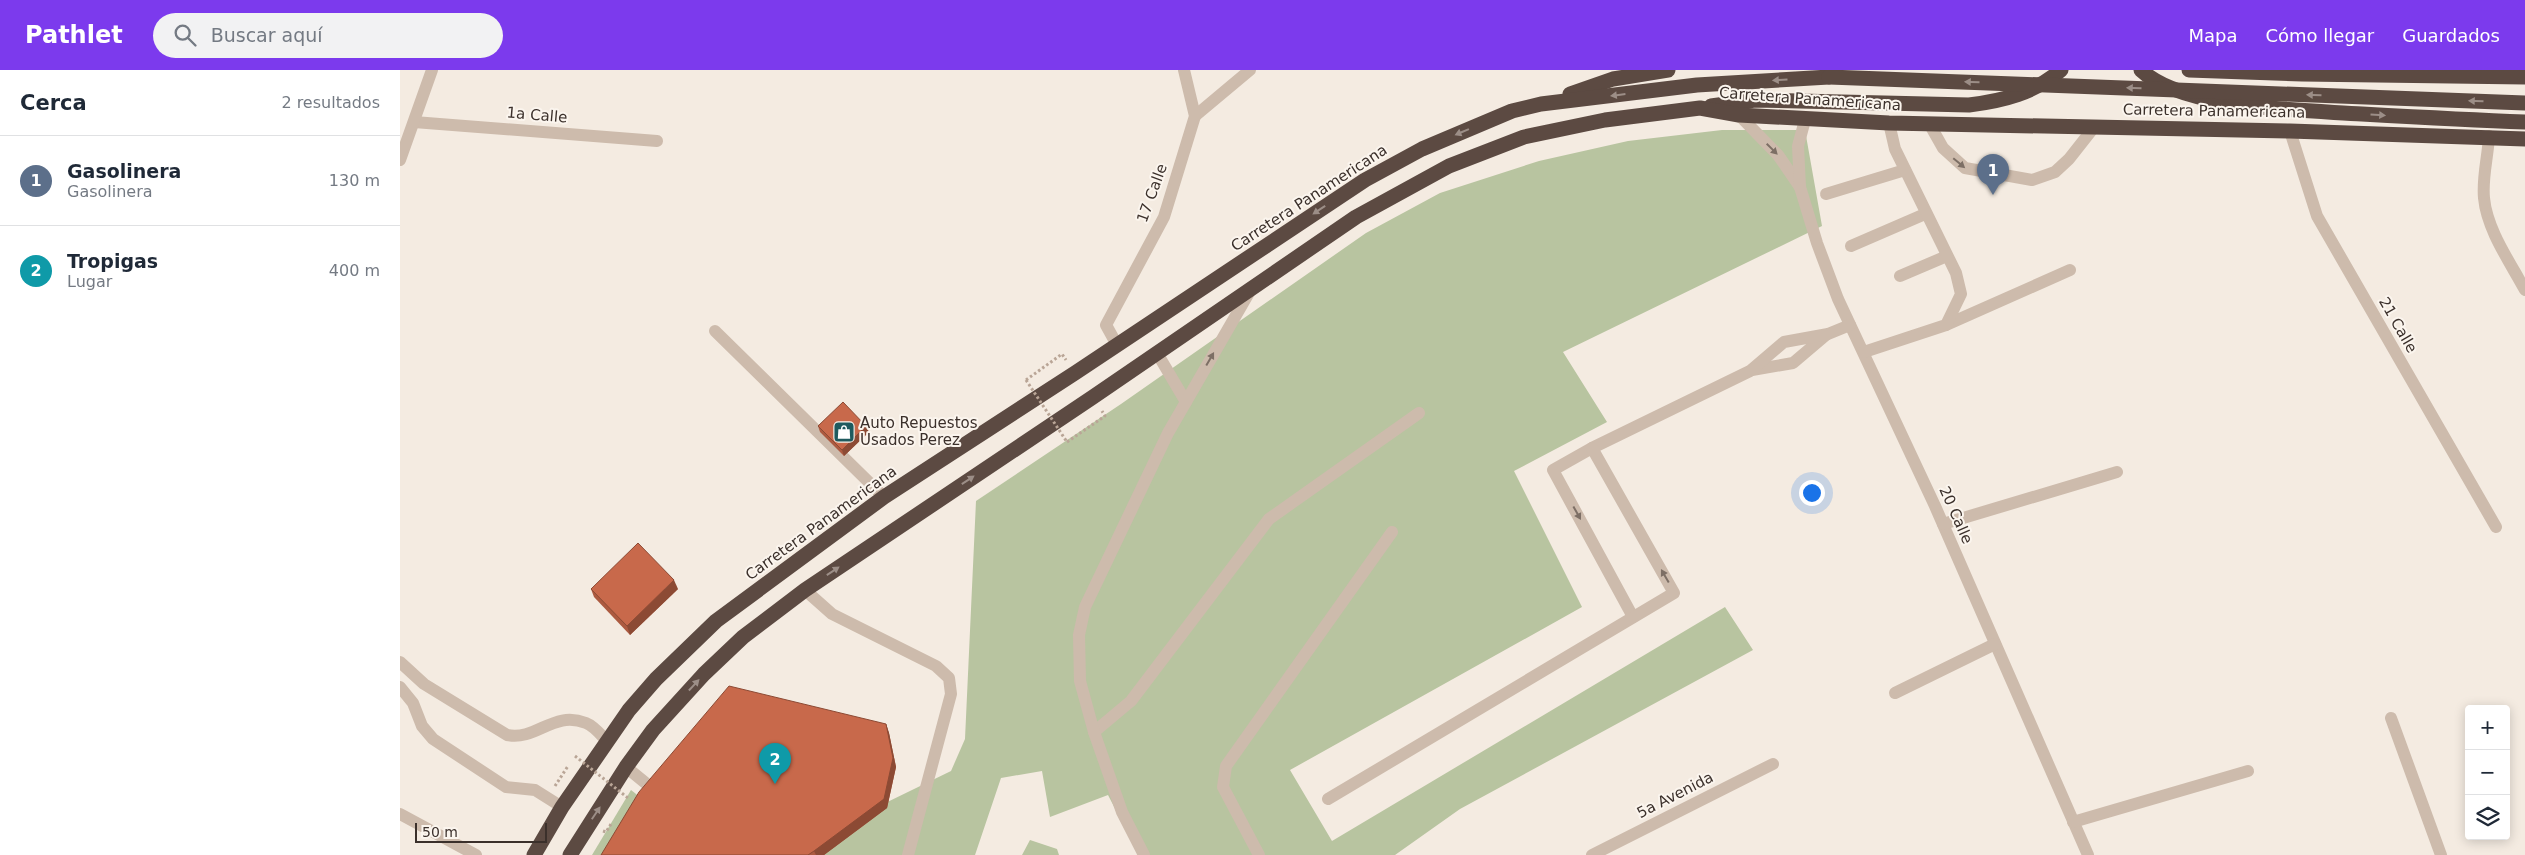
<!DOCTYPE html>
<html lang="es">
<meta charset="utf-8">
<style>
:root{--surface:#fff;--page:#f2f2f3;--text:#1f2937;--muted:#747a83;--line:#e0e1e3;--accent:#7c3aed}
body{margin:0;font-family:"DejaVu Sans",sans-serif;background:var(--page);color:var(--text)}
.controls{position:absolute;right:15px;bottom:15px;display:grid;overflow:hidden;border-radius:5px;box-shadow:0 2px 12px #0003}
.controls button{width:45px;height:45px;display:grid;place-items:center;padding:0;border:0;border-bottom:1px solid var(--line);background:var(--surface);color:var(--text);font:25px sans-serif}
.scale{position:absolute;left:15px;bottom:12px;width:132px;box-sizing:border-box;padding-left:5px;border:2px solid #3b302b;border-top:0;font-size:14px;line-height:18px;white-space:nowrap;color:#3b302b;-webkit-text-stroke:4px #fbf5ee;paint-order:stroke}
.you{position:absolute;left:1411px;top:422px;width:18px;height:18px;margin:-12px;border:4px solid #fff;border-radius:50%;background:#1a73e8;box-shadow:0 0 0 8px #1a73e833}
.badge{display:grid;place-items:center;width:32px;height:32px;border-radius:50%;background:var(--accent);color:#fff;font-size:16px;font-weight:700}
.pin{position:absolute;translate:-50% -41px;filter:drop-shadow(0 1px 2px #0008)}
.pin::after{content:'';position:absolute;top:26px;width:18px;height:15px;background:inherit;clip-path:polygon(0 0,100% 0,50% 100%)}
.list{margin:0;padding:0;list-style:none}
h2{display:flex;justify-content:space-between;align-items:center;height:65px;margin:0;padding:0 20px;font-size:21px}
h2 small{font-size:16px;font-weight:400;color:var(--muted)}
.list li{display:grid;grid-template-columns:32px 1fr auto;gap:15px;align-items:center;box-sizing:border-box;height:90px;padding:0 20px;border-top:1px solid var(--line)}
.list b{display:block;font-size:19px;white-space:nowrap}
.list p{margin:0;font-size:16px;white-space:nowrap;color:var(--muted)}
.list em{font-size:16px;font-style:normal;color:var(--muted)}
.icon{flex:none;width:28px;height:28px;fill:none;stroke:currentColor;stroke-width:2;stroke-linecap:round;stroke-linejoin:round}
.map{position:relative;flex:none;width:2125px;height:785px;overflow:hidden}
header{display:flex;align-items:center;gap:30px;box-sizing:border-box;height:70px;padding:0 25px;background:var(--accent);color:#fff}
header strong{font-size:24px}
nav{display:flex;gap:28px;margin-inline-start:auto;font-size:18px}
.search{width:350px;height:45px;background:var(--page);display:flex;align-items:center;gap:12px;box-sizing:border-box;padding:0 18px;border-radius:28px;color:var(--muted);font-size:19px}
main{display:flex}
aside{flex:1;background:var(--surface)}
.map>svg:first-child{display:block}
.green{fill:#b8c4a0}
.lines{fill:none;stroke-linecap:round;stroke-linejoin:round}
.path{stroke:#b9a596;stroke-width:3;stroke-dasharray:2.5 2.5;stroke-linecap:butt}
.minor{stroke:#cdbbac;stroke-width:12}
.highway{stroke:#5c4a42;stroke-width:15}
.path-bridge{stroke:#b9a596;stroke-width:3;stroke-dasharray:2.5 2.5;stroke-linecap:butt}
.highway-bridge{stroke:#5c4a42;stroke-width:15}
.wall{fill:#ac5a40}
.shaded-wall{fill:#8c4a34}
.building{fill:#c8694b;stroke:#8c4a34}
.oneway{fill:#9c8e87}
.oneway2{fill:#7d6f65}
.labels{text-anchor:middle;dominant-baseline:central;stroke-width:4;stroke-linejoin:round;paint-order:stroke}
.street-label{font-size:15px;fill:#3b302b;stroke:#fbf5ee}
.poi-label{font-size:15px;fill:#3b302b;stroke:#fbf5ee;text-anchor:start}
</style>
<header>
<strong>Pathlet</strong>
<div class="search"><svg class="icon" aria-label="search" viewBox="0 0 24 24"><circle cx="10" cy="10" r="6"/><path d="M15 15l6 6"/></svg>Buscar aquí</div>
<nav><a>Mapa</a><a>Cómo llegar</a><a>Guardados</a></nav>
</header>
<main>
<aside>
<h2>Cerca<small>2 resultados</small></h2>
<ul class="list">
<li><span class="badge" style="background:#5c6f8a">1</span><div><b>Gasolinera</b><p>Gasolinera</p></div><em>130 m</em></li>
<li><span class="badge" style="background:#0f9aa8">2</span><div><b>Tropigas</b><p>Lugar</p></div><em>400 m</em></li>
</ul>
</aside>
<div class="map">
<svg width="2125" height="785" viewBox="0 0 2125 785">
<rect width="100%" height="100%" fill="#f4ebe1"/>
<g class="green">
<path d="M1322,60H1405L1422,156L1163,282L1207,352L1114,401L1182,537L890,700L932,771L1325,537L1353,580L1060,739L995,785H739L708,725L650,747L642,701L601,708L575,785H400L473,739L551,701L565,669L576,431L721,334L966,163L1040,123L1139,91L1228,71Z"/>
<path d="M231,720L250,735L220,785H192Z"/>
<path d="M630,770L657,779L659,785H622Z"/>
</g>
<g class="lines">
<g class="path">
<path d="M626,310L662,284L666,290"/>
<path d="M667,372L705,346L702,341"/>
<path d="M155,716L168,696"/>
<path d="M203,761L206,762L211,754"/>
</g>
<g class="minor">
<path d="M1339,45L1378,85L1400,117"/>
<path d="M795,46L850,0"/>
<path d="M1405,50L1398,76L1400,117L1417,173L1438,229L1535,436L1688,785"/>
<path d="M14,52L257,71"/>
<path d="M1530,55L1543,78L1565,98L1632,110L1655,102L1669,89L1695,56"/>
<path d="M1890,61L1917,146L2096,457"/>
<path d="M2089,66C2088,87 2082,107 2084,128C2087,160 2110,192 2125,220"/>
<path d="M0,90L32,0"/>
<path d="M1426,124L1505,100"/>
<path d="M1451,176L1525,144"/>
<path d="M1500,206L1547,186"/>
<path d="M1546,255L1670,200"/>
<path d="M315,261L484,427"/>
<path d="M717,275L706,255L764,147L795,46L784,0"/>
<path d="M1464,282L1546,255L1561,224L1556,203L1495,79L1489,53"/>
<path d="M757,283L786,332"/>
<path d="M1352,300L1393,293L1426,265"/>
<path d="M1543,454L1717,402"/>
<path d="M405,520L432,544L536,596L549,608L551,624L508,785"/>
<path d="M1233,547L1153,400L1192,378L1350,301L1384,272L1428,264L1450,255"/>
<path d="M0,592L24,614L107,665C137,671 153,640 186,653C194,656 201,665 207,671"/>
<path d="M0,617L13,633L22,656L33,669L106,717L135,720L162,737"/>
<path d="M1495,623L1595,574"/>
<path d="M1991,648L2041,785"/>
<path d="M694,662L731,631L869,449L1019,343"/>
<path d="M226,697L259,724"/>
<path d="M928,729L1274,523L1192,378"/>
<path d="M0,744L76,785"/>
<path d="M1673,752L1848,701"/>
<path d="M744,785L722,742L694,662L680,611L679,565L685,537L768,363L850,221"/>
<path d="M859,785L823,717L826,696L992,462"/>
<path d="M1192,785L1373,694"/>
</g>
<g class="highway">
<path d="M1741,0C1783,40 1905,40 1962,44C2016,47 2071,50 2125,52"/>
<path d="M1789,0L1902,4L2125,7"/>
<path d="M1170,24L1213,9L1268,0"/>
<path d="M1311,36L1355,30L1569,35C1602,31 1635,23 1661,0"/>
<path d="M134,785L162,737L229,640L256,609L316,551L484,427L675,303L965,110L1022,79L1112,41L1141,34L1297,15L1429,7"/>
<path d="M170,785L226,697L253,660L304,604L343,567L405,520L693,327L956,147L1049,96L1124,67L1205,50L1300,38L1339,45L1489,53L1890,61L2125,69"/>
</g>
<g class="path-bridge">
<path d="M626,310L667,372"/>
<path d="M175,686L228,728"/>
</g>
<path class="highway-bridge" d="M1429,7L2125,33"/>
</g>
<g class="wall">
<path d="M418,356L469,362L444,386L420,362Z"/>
<path d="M191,519H278L230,565L194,527Z"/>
<path d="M486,654L489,663L496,697L487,738L424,785H201Z"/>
</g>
<g class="shaded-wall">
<path d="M466,356L469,362L444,386L442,380Z"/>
<path d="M274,510L278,519L230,565L227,556Z"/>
<path d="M486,654L489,663L496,697L487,738L424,785H416L414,781Z"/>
</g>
<g class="building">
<path d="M443,332L466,356L442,380L418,356Z"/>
<path d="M238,473L274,510L227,556L191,519Z"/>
<path d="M329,616L486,654L493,688L484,729L414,781L408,785H201L239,722Z"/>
</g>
<defs><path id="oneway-solid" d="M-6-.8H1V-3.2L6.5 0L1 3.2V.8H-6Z" transform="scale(1.25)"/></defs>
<g class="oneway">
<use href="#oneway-solid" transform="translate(1380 10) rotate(177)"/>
<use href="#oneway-solid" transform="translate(1572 12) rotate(-178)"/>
<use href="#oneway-solid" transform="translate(1734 18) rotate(-178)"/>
<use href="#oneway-solid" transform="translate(1218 25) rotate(173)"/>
<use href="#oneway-solid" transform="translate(1914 25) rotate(-178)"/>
<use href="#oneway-solid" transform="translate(2076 31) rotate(-178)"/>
<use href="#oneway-solid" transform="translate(1978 45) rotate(3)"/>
<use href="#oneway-solid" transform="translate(1062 62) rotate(157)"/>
<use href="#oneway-solid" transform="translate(919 140) rotate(146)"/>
<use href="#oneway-solid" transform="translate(568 410) rotate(-34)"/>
<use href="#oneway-solid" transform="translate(433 501) rotate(-34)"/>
<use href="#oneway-solid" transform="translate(294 615) rotate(-47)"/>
<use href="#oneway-solid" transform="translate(196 743) rotate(-56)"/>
</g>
<g class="oneway2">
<use href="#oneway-solid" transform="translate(1372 79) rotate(45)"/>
<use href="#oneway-solid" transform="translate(1559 93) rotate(40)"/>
<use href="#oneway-solid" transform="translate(810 289) rotate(-60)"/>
<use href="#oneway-solid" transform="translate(1177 443) rotate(61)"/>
<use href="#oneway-solid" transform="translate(1265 506) rotate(-120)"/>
</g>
<defs>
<g id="shop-square" transform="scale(1.125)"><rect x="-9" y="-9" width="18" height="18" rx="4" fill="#1f5a5e" stroke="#fbf5ee"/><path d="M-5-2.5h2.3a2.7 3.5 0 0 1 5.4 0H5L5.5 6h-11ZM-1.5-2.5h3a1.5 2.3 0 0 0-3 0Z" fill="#fff"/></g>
</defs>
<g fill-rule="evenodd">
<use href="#shop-square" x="444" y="362"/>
</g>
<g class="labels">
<g class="street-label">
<text transform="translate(1410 29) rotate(4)">Carretera Panamericana</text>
<text transform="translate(1814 41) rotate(1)">Carretera Panamericana</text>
<text transform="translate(137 45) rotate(5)">1a Calle</text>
<text transform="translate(752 123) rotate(-70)">17 Calle</text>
<text transform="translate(909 128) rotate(-33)">Carretera Panamericana</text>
<text transform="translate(1998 255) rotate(60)">21 Calle</text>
<text transform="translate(1556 445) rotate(66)">20 Calle</text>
<text transform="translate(421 453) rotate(-36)">Carretera Panamericana</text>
<text transform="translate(1275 725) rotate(-27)">5a Avenida</text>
</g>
<g class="poi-label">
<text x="460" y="353">Auto Repuestos<tspan x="460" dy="17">Usados Perez</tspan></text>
</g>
</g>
</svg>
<div class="controls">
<button>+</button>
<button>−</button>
<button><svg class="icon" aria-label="layers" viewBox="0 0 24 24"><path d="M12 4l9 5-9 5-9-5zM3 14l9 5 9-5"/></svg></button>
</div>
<div class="scale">50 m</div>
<div class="you"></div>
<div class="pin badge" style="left:1593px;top:125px;background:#5c6f8a">1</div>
<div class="pin badge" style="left:375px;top:714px;background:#0f9aa8">2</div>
</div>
</main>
